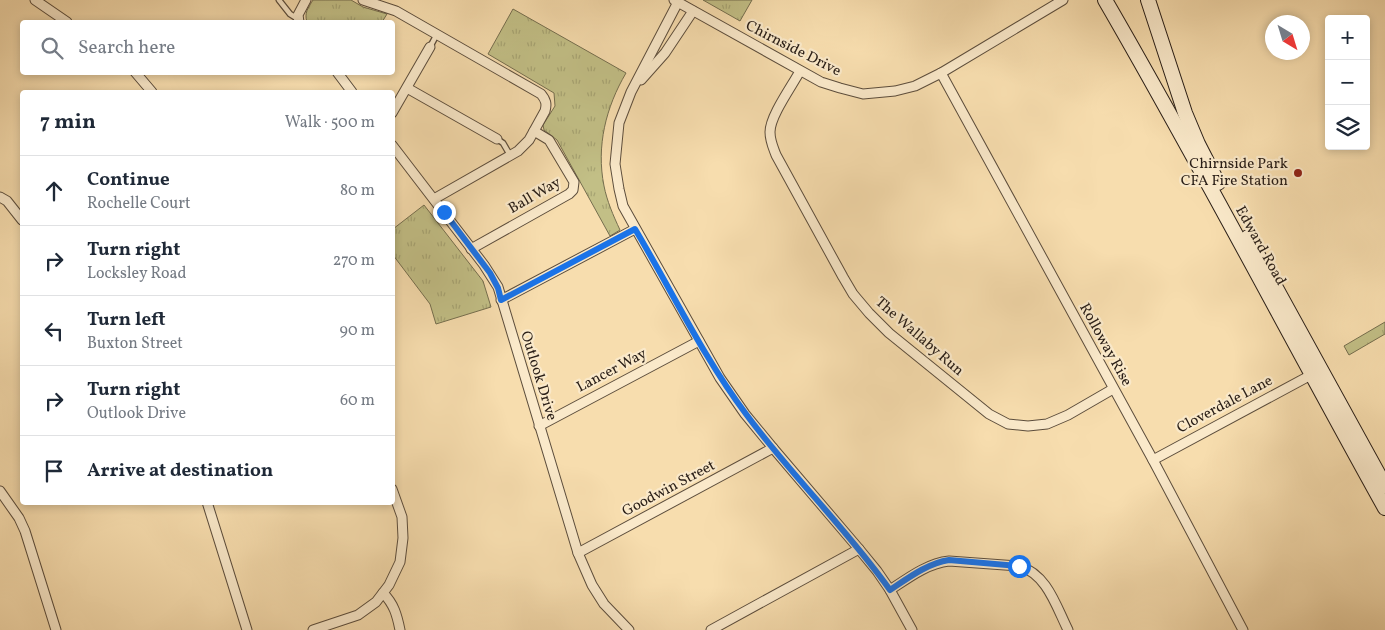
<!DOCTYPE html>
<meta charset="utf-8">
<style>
:root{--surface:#fff;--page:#f6f6f7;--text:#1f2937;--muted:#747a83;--line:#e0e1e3}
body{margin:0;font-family:Vollkorn,serif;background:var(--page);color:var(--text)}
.controls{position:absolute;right:15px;top:15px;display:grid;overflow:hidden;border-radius:5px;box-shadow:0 2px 8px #0003}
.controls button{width:45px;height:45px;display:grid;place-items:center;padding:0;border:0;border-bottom:1px solid var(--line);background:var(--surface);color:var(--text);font:25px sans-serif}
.compass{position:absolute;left:1265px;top:15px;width:45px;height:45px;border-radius:50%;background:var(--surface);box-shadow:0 2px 8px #0003;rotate:142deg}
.stop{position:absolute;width:15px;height:15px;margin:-11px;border:4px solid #1a73e8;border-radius:50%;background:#fff}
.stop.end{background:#1a73e8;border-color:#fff;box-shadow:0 1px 5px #0008}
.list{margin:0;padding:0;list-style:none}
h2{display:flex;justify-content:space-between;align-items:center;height:65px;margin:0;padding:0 20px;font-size:21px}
h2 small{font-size:16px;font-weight:400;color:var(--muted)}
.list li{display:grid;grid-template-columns:32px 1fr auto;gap:15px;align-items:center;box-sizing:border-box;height:70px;padding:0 20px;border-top:1px solid var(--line)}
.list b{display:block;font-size:19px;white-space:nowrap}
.list p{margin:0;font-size:16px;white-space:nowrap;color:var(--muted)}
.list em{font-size:16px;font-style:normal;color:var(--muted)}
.icon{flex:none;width:28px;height:28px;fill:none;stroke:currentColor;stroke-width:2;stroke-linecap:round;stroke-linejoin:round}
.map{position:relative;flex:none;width:1385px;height:630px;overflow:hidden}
.search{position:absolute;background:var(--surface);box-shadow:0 2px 8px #0003;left:20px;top:20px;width:375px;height:55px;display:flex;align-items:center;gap:12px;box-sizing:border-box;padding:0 18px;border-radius:5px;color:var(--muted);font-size:19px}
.panel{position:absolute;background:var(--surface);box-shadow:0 2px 8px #0003;left:20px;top:90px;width:375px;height:415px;border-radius:5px}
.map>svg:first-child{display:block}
.park{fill:url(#park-tufts);stroke:#756e4e}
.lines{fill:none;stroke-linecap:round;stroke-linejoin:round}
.service-casing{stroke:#5c4d3c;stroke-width:7}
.minor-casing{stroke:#5c4d3c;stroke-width:11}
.secondary-casing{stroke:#281d16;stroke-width:16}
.service{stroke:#fae9ca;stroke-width:4.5}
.minor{stroke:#fae9ca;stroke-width:9}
.secondary{stroke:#fae9ca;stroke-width:14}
.route{stroke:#1a73e8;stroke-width:6}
.poi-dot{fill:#8f2418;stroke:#fae9ca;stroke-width:2}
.labels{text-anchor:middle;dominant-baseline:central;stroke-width:4.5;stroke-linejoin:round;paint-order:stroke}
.street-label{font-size:15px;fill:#281d16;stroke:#fae9ca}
.poi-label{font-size:15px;fill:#281d16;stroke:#fae9ca;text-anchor:end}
</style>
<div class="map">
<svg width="1385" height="630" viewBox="0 0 1385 630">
<defs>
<pattern id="park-tufts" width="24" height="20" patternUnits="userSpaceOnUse" patternTransform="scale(1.25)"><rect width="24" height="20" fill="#c2bf86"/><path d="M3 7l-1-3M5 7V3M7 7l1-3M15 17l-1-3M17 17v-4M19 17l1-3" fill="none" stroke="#a7a473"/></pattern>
</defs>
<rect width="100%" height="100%" fill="#f7ddae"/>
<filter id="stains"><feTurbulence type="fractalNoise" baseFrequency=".004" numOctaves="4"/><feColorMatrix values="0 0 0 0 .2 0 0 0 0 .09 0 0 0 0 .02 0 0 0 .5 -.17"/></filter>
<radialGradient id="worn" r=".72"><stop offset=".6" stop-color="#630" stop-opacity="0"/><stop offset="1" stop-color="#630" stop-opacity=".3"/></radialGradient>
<g class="park">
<path d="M313,0H351L363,7L387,14L382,22H307C304,13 308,8 313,0Z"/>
<path d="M703,0H752L740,21Z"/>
<path d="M513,9L626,73C606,107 596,146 604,186C607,201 613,215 620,230L610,236L557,140L544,130L543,125L555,106L554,93L488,54Z"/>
<path d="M424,205L483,281L491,307L436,324L430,304L393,255V229Z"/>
<path d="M1385,322V334L1349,355L1344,346Z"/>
</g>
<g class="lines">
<g class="service-casing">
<g id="service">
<path d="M279,0L290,14L298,19"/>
<path d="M430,47L437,34"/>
<path d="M497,139L503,143L510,155"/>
</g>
</g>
<g class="minor-casing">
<g id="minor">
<path d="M35,0L67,22"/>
<path d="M363,0L396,11L541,94C546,100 547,104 545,111L529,140L518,151L434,199"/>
<path d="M674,0L821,82L840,88L863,94L895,91L915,86L941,73L1063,0"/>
<path d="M678,2L631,92L619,123L615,164L619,189L623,206L720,378L745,414L773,448L859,549L877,571L890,590L912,630"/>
<path d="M299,22L298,15L306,0"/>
<path d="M800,71C792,86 770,116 770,132C770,141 773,147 776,155L843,277L853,294L869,313L889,333L989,414L1008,424L1028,426L1047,424L1068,415L1113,389"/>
<path d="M135,72L152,92"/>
<path d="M337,72L352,92"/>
<path d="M941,73L1153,460L1243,630"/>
<path d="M641,80L665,53L693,11"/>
<path d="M407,88L497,139"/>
<path d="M392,113L430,47"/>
<path d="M392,145L484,265L498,287L578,553L592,585L604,604L629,630"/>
<path d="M0,197L7,201L22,220"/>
<path d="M471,249L569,194L573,190L574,182L549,140L534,131"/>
<path d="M501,300L635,229"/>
<path d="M539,426L699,341"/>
<path d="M1153,460L1311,375"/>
<path d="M0,491L19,518L25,531L56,630"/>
<path d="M207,502L247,630"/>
<path d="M578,553L773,448"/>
<path d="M890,590C908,578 928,563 949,561L1019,566C1047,574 1056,606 1068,630"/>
<path d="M383,593C394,604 397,615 400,630"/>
<path d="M313,630L358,615L376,602L389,585L400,562L403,538L402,517L392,489"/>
<path d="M711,630L859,549"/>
</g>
</g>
<g class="secondary-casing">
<g id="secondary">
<path d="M1105,0C1202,167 1291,339 1385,508"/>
<path d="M1148,0L1185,113L1198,144L1218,183"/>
<path d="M1248,237L1385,486"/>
</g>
</g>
<use href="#service" class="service"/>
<use href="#minor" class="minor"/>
<use href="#secondary" class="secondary"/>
</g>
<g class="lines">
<path class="route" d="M444,212L490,273L498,288L501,300L635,229C672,291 703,357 746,414C791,475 846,528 890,590C908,578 928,563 949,560L1019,566"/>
</g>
<circle class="poi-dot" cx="1298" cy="173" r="5"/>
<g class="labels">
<g class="street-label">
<text transform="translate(793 49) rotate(27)">Chirnside Drive</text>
<text transform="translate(535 196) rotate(-30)">Ball Way</text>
<text transform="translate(1260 246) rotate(61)">Edward Road</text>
<text transform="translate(919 337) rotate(41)">The Wallaby Run</text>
<text transform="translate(1105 345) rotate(61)">Rolloway Rise</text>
<text transform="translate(612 371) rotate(-28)">Lancer Way</text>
<text transform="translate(538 376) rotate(73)">Outlook Drive</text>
<text transform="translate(1225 405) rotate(-28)">Cloverdale Lane</text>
<text transform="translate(669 489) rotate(-28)">Goodwin Street</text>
</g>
<g class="poi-label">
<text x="1288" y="164">Chirnside Park<tspan x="1288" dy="17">CFA Fire Station</tspan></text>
</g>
</g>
<rect width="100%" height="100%" filter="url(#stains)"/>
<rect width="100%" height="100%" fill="url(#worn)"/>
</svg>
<div class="controls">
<button>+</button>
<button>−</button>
<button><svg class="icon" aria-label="layers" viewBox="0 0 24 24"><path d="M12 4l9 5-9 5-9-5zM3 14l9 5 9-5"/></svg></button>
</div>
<svg class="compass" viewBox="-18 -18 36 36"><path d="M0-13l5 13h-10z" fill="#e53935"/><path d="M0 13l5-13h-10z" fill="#747a83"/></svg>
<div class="stop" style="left:1019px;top:566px"></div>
<div class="stop end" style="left:444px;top:212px"></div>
<div class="search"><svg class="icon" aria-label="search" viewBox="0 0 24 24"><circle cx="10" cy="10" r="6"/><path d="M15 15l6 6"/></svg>Search here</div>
<section class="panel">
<h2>7 min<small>Walk · 500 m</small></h2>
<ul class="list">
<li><svg class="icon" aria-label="ahead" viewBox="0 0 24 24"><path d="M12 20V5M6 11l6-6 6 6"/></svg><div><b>Continue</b><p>Rochelle Court</p></div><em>80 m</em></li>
<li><svg class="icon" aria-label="right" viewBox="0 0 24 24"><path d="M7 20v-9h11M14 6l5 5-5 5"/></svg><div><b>Turn right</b><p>Locksley Road</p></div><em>270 m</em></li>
<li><svg class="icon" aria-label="left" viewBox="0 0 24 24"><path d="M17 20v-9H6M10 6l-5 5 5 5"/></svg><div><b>Turn left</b><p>Buxton Street</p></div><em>90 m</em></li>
<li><svg class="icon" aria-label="right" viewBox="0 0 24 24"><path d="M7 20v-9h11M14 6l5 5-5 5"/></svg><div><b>Turn right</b><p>Outlook Drive</p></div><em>60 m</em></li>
<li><svg class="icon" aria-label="arrive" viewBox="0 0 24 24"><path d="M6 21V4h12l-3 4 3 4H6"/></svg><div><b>Arrive at destination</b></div></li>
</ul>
</section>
</div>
